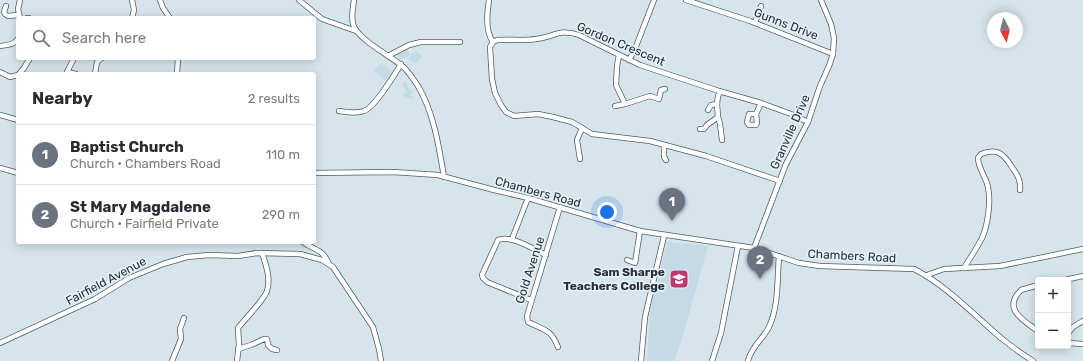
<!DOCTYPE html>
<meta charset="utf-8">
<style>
:root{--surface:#fff;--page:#f2f2f3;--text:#2b2b33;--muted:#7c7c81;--line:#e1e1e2;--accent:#c1376f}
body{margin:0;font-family:Rubik,sans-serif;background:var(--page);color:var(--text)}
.controls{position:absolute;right:12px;bottom:12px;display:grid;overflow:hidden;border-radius:4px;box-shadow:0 2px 10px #0003}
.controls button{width:36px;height:36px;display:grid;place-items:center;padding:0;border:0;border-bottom:1px solid var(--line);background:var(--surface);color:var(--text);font:20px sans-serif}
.compass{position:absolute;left:987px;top:12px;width:36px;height:36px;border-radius:50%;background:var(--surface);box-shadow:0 2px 10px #0003;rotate:173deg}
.you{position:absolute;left:607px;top:212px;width:14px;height:14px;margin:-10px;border:3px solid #fff;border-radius:50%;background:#1a73e8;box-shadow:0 0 0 6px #1a73e833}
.badge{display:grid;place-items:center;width:26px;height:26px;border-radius:50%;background:var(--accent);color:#fff;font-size:13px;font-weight:700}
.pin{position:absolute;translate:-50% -33px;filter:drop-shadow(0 1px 2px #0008)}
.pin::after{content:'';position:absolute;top:21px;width:14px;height:12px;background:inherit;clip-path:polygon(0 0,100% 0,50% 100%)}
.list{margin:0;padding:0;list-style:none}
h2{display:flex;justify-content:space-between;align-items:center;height:52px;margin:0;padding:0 16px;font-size:17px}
h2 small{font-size:13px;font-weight:400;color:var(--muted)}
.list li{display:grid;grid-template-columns:26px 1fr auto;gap:12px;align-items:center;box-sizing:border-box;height:60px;padding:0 16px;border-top:1px solid var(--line)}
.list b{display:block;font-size:15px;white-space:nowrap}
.list p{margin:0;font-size:13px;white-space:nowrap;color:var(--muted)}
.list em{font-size:13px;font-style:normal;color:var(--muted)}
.icon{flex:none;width:22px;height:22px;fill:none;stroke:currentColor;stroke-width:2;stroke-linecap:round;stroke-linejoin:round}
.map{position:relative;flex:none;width:1083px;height:361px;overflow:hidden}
.search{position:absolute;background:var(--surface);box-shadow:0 2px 10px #0003;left:16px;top:16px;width:300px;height:44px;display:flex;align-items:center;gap:10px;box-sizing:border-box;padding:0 14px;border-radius:4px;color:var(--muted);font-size:15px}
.panel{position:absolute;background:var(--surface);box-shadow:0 2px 10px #0003;left:16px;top:72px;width:300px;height:172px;border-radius:4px}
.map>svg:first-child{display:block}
.built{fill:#c4dae6}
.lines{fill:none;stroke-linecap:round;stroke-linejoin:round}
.minor-casing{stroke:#505c63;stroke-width:6}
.minor{stroke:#fff;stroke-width:4.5}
.labels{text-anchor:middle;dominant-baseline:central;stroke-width:3.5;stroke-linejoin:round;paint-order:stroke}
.street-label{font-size:12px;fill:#2a3033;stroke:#e3f1f9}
.poi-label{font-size:12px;font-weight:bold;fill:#2a3033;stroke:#e3f1f9;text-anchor:end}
</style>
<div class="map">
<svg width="1083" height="361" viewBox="0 0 1083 361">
<rect width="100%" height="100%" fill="#d6e4ec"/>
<g class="built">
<path d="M406,47L410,55L401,60L396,53Z"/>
<path d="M415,50L422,56L415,64L408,59Z"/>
<path d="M381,63L393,72L386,80L374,71Z"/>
<path d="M405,82L410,90H412L413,92L411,94L413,98L410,99L409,97L406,99L403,94L407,92L402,84Z"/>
<path d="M667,242L708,246L682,339L674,361H647L650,311Z"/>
</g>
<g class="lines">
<g class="minor-casing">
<g id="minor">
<path d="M160,0L163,8L170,18"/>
<path d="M299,0L322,19L356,31"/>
<path d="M354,0C353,8 351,16 353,24C357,39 389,55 401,65C408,70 413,79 418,86C434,113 439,147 444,177"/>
<path d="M489,0C487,12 485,31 493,42"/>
<path d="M686,0L750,21L833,54"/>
<path d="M6,6L4,12L5,14L8,16L18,15"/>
<path d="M20,18L18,9L20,0"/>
<path d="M27,18H29"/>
<path d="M132,18L134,10L132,0"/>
<path d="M755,23L761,6"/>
<path d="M0,46C7,45 14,45 18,39"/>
<path d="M619,55L617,66L616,85L625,104L650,96L659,99L661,90L665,89"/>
<path d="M388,56L409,45L421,42H460"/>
<path d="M629,60L635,49L654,0"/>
<path d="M0,72L10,77L18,75"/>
<path d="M67,72L76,74"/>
<path d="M19,74L24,68L30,58"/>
<path d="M66,74L74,58"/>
<path d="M95,74L97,62L102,58"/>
<path d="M177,74L178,58"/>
<path d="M615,106L625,104"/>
<path d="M708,110L711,105L717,104L718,96L720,92"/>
<path d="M339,111C347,112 356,114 364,111C374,108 395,74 401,64"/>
<path d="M756,114L757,123L756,125H749L747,122L749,114H756L761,103"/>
<path d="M0,115L18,120"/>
<path d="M718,117L720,124L722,140"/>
<path d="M700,129H704L707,125L718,117L717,104"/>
<path d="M664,145V157L666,160"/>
<path d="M580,159L577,140L582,128"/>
<path d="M0,168L18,173"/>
<path d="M314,173L393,172L438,175L494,190L528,198L640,231L754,248L799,263L820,266L914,269C946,285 974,315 1001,338C1011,346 1022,354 1033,361"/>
<path d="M780,181L706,156L650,141L592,134L572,122L553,117L538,114L514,116L506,112L501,105L495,93L492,79L490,47L493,42L497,40C510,39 523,41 536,39C554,37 559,28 579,35L640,65L719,91L761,103L791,114L808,122"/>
<path d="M512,239L528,198"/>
<path d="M303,242C314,250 323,249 329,264"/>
<path d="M754,248L786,164L808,122L820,86L829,66L833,54L834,38L831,24L821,0"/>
<path d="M627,260L635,263L640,231"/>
<path d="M964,268C970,258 977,248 982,238C988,225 991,201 988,187C986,177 978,168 978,158L981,154C997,148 1003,153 1012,167C1017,175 1021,179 1020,190"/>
<path d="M927,275L944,269L1000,266L1083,249"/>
<path d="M1065,280L1083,276"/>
<path d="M1038,285L1021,290C1002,309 1023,320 1038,331"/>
<path d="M531,300L487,282L483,278L482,275L498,240C511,234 534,250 546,255"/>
<path d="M1068,333L1073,327L1083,321"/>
<path d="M0,343L95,299L129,278L163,264L187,257L209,255L238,256L257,253L300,254L322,260L333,267L373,327L379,349L381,361"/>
<path d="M1068,343L1083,344"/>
<path d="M558,347C551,329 544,330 528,322L527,316L560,207"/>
<path d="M238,349L251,345L264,339H267L268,345L272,349L277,350"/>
<path d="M172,361L181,339L180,329L184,318"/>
<path d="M237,361L239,345L238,328C245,319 264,300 267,291C271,278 266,265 262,253"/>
<path d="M641,361L645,317L664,236"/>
<path d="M712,361L721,333L738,246"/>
<path d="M748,361C751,347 763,339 769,327C779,305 777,280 779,256"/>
</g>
</g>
<use href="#minor" class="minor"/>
</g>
<defs>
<g id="university-square" transform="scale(1)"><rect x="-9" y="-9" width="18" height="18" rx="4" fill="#c1376f" stroke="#e3f1f9"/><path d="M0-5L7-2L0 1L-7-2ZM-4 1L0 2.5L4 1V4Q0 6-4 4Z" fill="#fff"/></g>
</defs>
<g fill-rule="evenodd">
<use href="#university-square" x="679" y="279"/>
</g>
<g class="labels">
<g class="street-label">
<text transform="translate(786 24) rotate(21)">Gunns Drive</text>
<text transform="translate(621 44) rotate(23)">Gordon Crescent</text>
<text transform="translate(790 132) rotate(-66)">Granville Drive</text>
<text transform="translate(538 192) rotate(15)">Chambers Road</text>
<text transform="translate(852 256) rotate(3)">Chambers Road</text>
<text transform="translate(530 270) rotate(-72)">Gold Avenue</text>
<text transform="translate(106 281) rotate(-28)">Fairfield Avenue</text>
</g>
<g class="poi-label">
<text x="665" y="272">Sam Sharpe<tspan x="665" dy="14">Teachers College</tspan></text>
</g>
</g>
</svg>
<div class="controls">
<button>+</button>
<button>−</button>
</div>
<svg class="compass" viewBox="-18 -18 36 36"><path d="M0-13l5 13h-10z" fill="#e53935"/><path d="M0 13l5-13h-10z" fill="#7c7c81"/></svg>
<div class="you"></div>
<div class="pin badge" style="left:672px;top:221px;background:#6b7280">1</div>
<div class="pin badge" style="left:760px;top:279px;background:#6b7280">2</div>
<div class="search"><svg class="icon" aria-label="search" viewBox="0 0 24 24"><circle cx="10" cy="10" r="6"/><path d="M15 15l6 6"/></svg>Search here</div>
<section class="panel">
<h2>Nearby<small>2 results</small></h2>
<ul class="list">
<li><span class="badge" style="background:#6b7280">1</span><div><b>Baptist Church</b><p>Church · Chambers Road</p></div><em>110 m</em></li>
<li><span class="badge" style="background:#6b7280">2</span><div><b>St Mary Magdalene</b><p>Church · Fairfield Private</p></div><em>290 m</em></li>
</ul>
</section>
</div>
